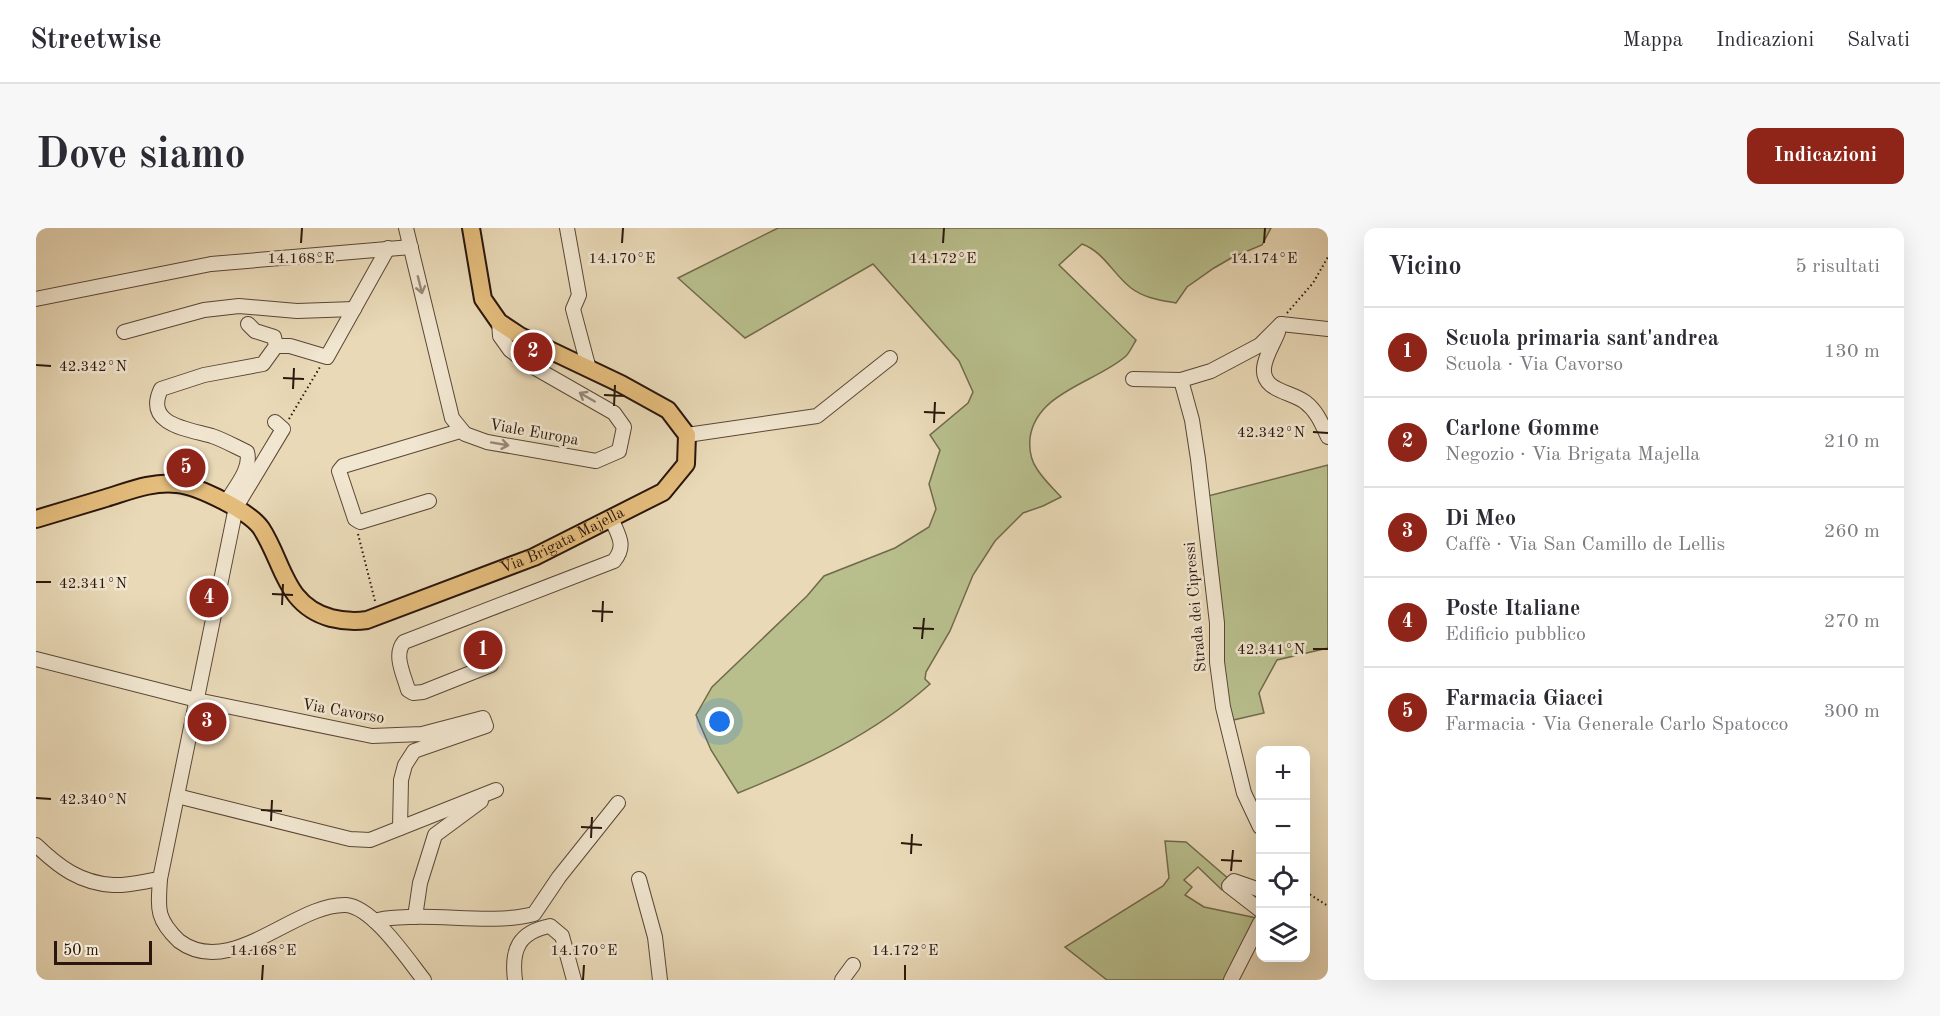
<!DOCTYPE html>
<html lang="it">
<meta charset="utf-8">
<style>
:root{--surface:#fff;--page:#f7f7f7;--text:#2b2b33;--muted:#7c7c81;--line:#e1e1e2;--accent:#8f2418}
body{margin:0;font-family:"Old Standard TT",serif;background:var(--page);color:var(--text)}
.controls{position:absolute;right:18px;bottom:18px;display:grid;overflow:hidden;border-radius:12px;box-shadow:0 6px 24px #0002}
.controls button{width:54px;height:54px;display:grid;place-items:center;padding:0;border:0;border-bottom:2px solid var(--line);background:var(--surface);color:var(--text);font:30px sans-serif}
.scale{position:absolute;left:18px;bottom:15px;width:98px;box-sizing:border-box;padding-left:6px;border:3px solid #2a160c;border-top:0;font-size:16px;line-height:21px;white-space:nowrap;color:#2a160c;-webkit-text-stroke:4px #f1e6d0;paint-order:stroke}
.you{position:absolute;left:684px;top:494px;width:21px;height:21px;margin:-15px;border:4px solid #fff;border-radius:50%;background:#1a73e8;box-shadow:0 0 0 9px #1a73e833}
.badge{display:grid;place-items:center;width:39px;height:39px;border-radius:50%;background:var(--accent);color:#fff;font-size:20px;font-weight:700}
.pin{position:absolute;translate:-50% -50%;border:3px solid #fff;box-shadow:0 2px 6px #0006}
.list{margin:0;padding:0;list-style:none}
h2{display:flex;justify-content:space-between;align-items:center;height:78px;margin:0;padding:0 24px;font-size:26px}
h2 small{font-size:20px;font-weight:400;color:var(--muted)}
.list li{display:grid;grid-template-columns:39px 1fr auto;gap:18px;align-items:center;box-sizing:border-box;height:90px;padding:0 24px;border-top:2px solid var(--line)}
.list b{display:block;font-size:22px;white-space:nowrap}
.list p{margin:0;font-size:20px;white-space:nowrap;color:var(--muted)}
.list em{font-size:20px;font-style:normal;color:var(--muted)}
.icon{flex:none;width:33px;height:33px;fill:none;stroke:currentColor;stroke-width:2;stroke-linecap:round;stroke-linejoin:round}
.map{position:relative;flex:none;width:1292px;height:752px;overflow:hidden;border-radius:12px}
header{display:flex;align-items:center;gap:36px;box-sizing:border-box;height:84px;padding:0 30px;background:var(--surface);border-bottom:2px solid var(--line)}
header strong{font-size:28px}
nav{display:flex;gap:33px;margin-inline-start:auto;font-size:21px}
.intro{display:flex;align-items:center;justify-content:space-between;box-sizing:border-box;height:144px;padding:0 36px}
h1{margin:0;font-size:42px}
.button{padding:15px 27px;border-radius:12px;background:var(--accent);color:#fff;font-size:21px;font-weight:700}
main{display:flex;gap:36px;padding:0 36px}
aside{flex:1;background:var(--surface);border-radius:12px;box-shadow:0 6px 24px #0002}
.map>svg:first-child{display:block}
.green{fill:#b8bf8d;stroke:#716a4c;stroke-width:1.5}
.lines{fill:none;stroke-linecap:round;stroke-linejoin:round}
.minor-casing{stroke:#5a4737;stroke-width:16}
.major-casing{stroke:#2a160c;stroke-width:20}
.path{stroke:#2a160c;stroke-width:2;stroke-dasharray:1.5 3;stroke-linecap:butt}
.minor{stroke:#f1e6d0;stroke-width:14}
.major{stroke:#e4bc7c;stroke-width:16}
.oneway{stroke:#978878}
.ticks{fill:none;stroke:#2a160c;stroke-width:2}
.labels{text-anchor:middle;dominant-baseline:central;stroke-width:5;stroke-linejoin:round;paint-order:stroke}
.street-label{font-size:16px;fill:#2a160c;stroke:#f1e6d0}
.ticks-label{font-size:15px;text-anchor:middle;fill:#2a160c;stroke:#f1e6d0;stroke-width:5;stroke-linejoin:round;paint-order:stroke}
</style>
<header>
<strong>Streetwise</strong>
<nav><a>Mappa</a><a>Indicazioni</a><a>Salvati</a></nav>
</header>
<div class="intro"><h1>Dove siamo</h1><a class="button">Indicazioni</a></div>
<main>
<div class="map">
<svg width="1292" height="752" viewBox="0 0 1292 752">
<rect width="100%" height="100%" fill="#e9d9b7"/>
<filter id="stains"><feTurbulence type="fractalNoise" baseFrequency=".00333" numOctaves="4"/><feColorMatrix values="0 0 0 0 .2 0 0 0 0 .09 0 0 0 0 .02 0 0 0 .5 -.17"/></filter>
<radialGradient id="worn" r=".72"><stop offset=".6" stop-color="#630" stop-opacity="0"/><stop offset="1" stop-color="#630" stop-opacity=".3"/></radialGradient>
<g class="green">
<path d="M742,0H1235L1226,17L1197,29L1178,40L1151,59L1140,75C1124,72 1108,70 1095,60C1077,46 1068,24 1046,16L1023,37L1100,112C1097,117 1094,124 1090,128C1061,154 1000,164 994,210C993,221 994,231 1001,241C1007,251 1017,260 1025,269L1007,278L987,285L959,313L937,347L914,403L890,444L889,451L894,456C837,507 771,537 702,565L675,522L660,487L676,459L771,368L788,348L859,320L893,299L900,281L893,256L904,222L894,207L932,175L937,164L923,133L837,36L709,110L642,50Z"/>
<path d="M1292,237V420L1241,432L1223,465L1228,485L1193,493L1168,269Z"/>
<path d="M1129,613L1150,614L1194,652L1186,662L1162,639L1148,652L1156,659L1149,667L1168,679L1221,690L1189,752H1071L1029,719L1127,658L1133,650Z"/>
</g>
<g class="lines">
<g class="minor-casing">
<g id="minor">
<path d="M370,0L416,190L429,206L451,214L560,233L583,223L588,199L578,185L494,137L474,122L464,108L463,94"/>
<path d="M531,0L543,67L537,81L553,141"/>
<path d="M0,71L175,36L375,19"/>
<path d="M1245,96L1292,101"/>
<path d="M88,104L168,82L203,78L261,83L318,81"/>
<path d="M1242,104C1238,115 1229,128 1228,140C1226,163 1254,163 1269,174C1281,183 1286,196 1292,209"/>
<path d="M240,118H254L291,129L352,20"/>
<path d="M1097,151L1145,152L1175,143L1224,117L1245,96"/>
<path d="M1145,152L1156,192L1162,231L1181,395V434L1187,479L1208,565L1224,599"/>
<path d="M239,194L247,201L200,279L124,651C122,681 120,691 143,713C195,752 259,675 310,677C337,679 372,732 388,752"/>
<path d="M651,207L781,188L854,130"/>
<path d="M393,273L324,294L319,291L303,243L307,238L424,203"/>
<path d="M190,275C198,260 216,241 211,224C200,219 188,212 176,208C152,201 108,197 125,161L168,147L227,136L240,118L238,109L219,103L212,96"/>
<path d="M0,431L161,472L336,508L386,506L447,490L450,498L378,523L369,537L365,552L364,600"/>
<path d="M455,437L387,464L377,465L372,462C368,447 357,427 368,414L578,333C591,317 582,307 575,290"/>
<path d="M141,568L314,611L334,612L460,562"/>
<path d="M0,617C23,639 44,655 77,657C92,658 109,653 124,651"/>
<path d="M603,651L619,709L624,752"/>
<path d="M1224,662L1198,653L1193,658L1224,682"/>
<path d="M379,689L384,655L399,607L445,573"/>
<path d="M339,693C350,689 360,690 372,689C412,687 460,696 498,686L523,649L582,575"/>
<path d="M479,752C475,721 483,704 514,698L526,708L538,752"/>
<path d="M806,752L817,737"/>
<path d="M1195,752L1224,695"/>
</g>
</g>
<g class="major-casing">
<g id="major">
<path id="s1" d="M0,291C23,284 47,277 70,270C93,263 117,253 141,256C162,258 213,283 225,300C248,335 248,377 295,390C307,393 318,394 331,392L498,329L627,264L650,236L651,207L632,182L585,156L484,108L463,94L447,71L435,0"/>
</g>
</g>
<g class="path">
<path d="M1251,85L1277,55L1292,29"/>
<path d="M253,191L284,139"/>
<path d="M322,306L339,373"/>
<path d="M1270,664L1292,678"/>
</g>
<use href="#minor" class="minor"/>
<use href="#major" class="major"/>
</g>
<defs><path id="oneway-shaft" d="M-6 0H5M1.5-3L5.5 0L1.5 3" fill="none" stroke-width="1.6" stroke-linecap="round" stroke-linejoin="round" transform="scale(1.5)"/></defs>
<g class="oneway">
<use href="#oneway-shaft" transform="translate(384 57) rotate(76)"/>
<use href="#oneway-shaft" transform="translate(551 169) rotate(-150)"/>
<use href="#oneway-shaft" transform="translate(464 216) rotate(10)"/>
</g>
<path class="ticks" d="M265,15L266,0M586,15L587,0M907,15L908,0M1228,15L1229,0M0,137L15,138M247,150L268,151M257,161L258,140M568,167L589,168M578,178L579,157M888,184L909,185M898,195L899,174M1277,204L1292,205M0,354H15M236,366L257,367M246,377L247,356M556,383L577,384M566,394L567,373M877,400L898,401M886,411L888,390M1277,421H1292M0,570L15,571M225,582L246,583M235,593L236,572M545,599L566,600M555,610L556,589M865,615L886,617M875,626L876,606M1185,632L1206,633M1195,643L1197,622M226,752L227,737M547,752L548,737M869,752V737"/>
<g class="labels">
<g class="street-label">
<text transform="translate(498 205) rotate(10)">Viale Europa</text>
<text stroke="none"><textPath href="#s1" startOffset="608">Via Brigata Majella</textPath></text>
<text transform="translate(1160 379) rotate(-95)">Strada dei Cipressi</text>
<text transform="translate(307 484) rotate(10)">Via Cavorso</text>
</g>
</g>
<g class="ticks-label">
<text x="265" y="35">14.168°E</text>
<text x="586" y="35">14.170°E</text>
<text x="907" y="35">14.172°E</text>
<text x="1228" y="35">14.174°E</text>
<text x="57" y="143">42.342°N</text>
<text x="1235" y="209">42.342°N</text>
<text x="57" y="360">42.341°N</text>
<text x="1235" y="426">42.341°N</text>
<text x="57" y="576">42.340°N</text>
<text x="227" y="727">14.168°E</text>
<text x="548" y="727">14.170°E</text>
<text x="869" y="727">14.172°E</text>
</g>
<rect width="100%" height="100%" filter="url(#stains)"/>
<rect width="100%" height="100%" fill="url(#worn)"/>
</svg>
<div class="controls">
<button>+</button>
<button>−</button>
<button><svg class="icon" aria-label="locate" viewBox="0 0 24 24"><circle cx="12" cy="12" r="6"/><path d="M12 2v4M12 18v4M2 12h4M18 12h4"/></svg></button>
<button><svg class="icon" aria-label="layers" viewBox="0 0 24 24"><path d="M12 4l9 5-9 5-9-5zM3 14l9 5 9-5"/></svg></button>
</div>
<div class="scale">50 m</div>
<div class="you"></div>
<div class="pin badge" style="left:447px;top:422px">1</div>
<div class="pin badge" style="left:497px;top:124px">2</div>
<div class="pin badge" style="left:171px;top:494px">3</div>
<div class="pin badge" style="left:173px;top:370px">4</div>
<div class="pin badge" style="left:150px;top:240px">5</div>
</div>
<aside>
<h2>Vicino<small>5 risultati</small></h2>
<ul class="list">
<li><span class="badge">1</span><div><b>Scuola primaria sant'andrea</b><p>Scuola · Via Cavorso</p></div><em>130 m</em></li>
<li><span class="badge">2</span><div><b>Carlone Gomme</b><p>Negozio · Via Brigata Majella</p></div><em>210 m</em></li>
<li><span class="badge">3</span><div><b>Di Meo</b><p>Caffè · Via San Camillo de Lellis</p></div><em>260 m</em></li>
<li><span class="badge">4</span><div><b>Poste Italiane</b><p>Edificio pubblico</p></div><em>270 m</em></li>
<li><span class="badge">5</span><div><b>Farmacia Giacci</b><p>Farmacia · Via Generale Carlo Spatocco</p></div><em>300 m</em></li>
</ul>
</aside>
</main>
